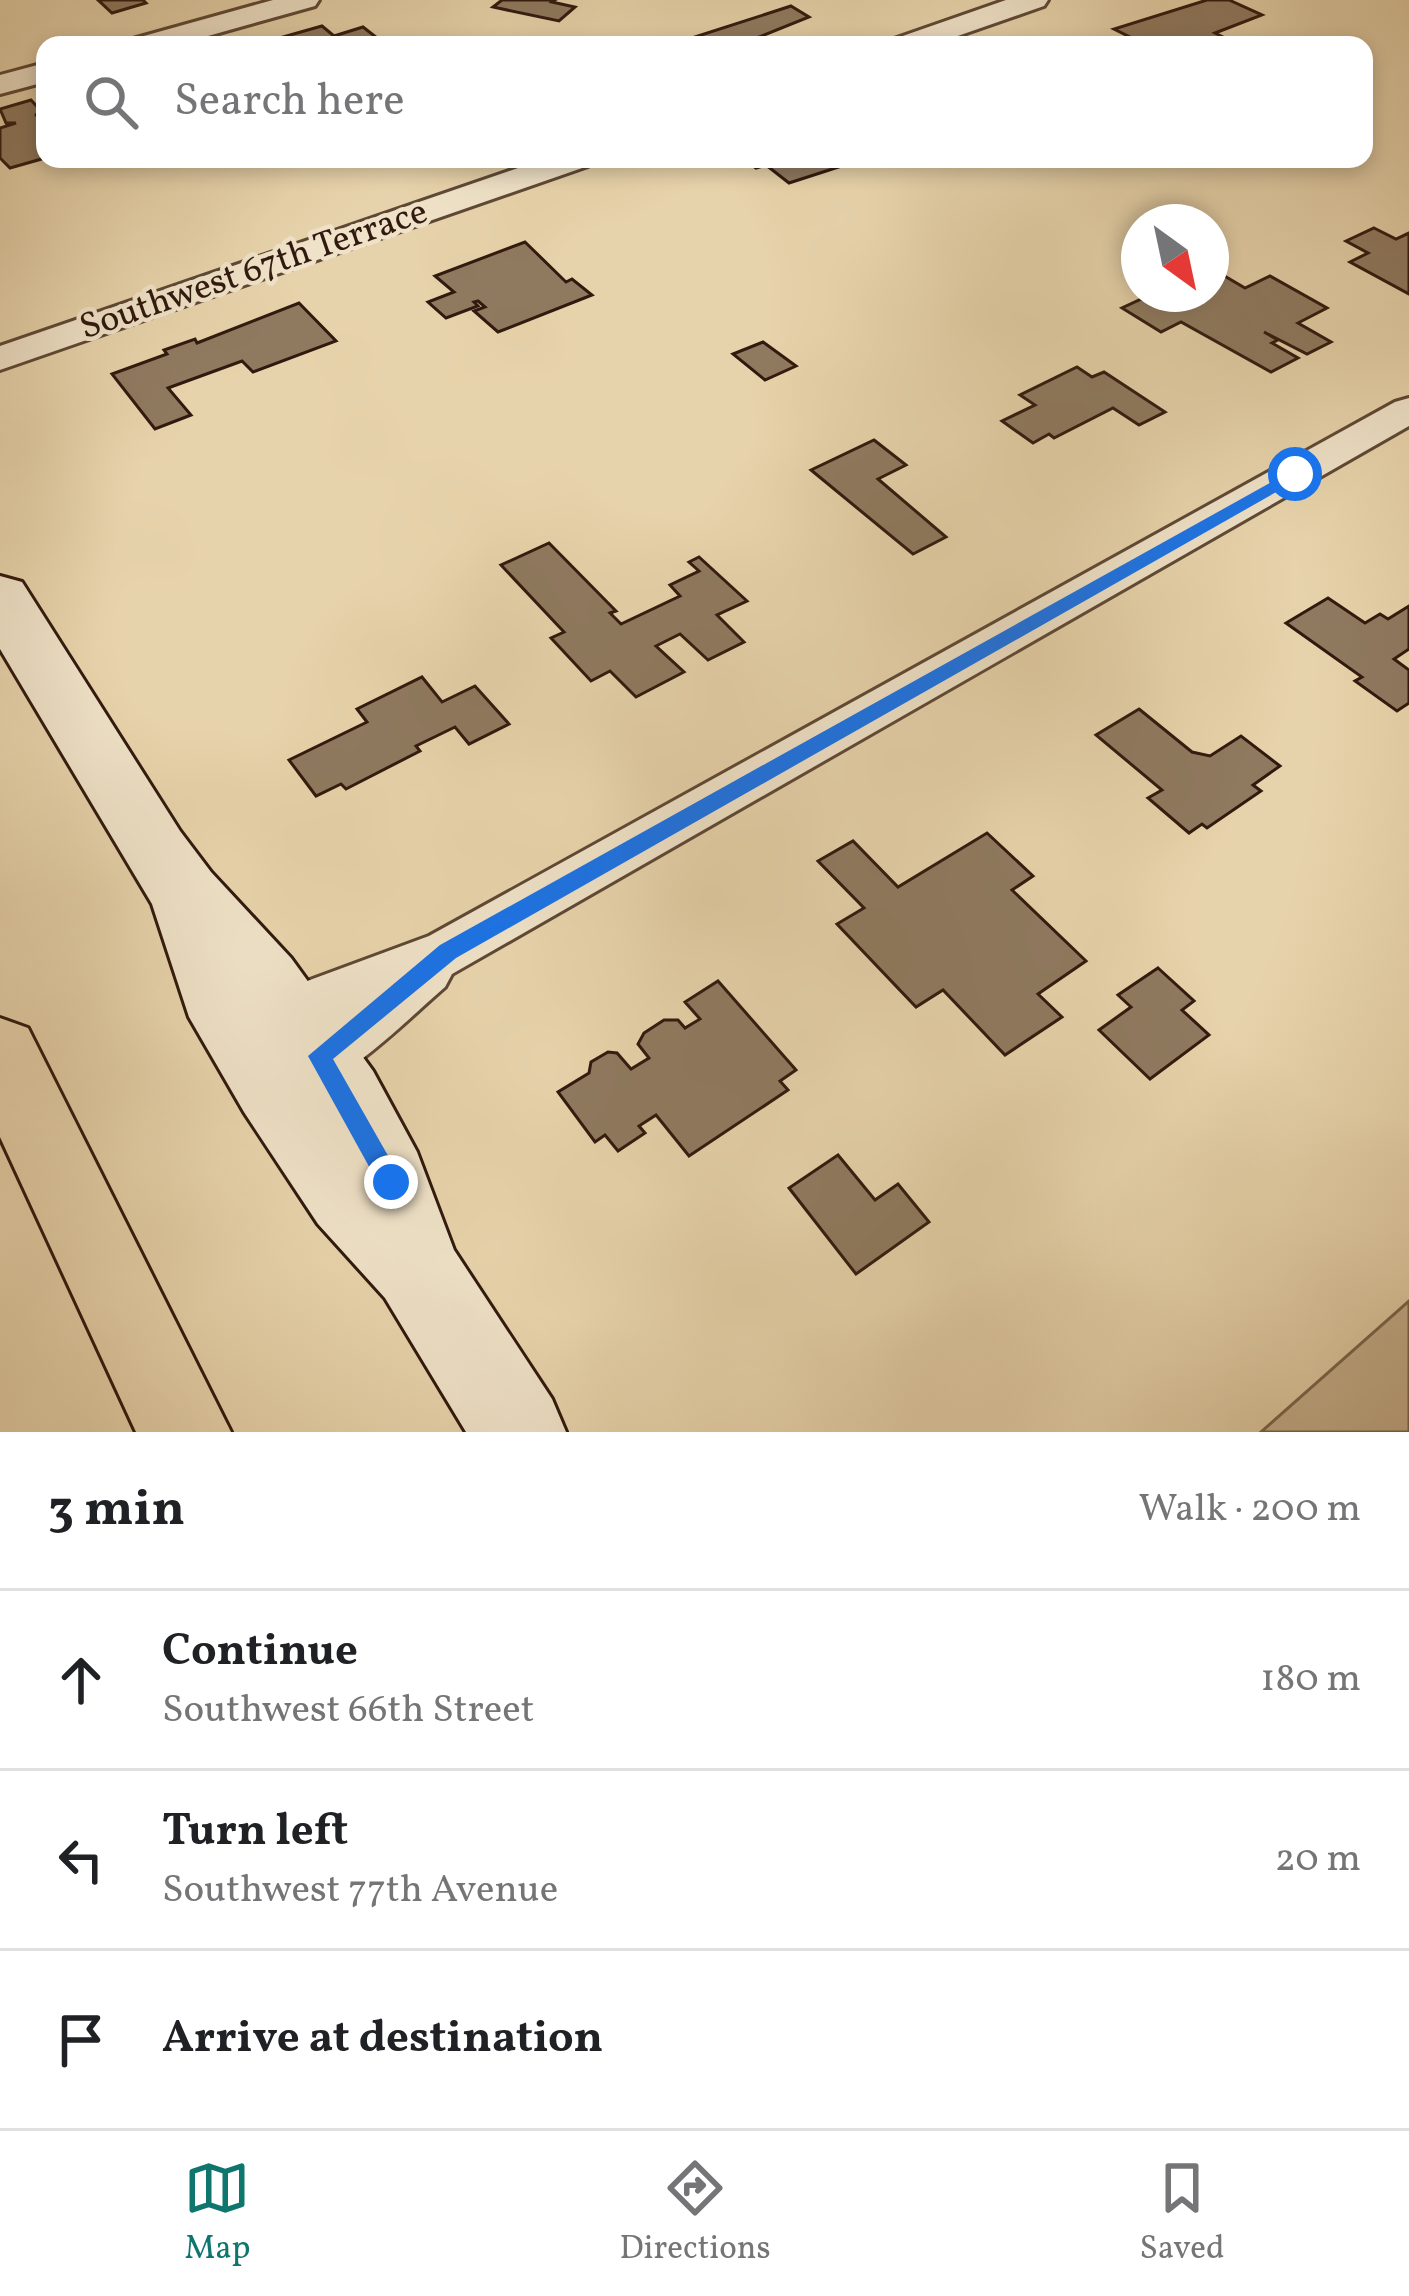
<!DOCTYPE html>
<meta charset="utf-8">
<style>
:root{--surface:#fff;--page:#f2f2f2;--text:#202124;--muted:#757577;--line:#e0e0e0;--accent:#0f766e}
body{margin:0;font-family:Vollkorn,serif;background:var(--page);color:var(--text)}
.compass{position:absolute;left:1121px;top:204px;width:108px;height:108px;border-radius:50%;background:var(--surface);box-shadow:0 6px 18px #0003;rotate:147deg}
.stop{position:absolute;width:36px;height:36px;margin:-27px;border:9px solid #1a73e8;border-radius:50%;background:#fff}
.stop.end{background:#1a73e8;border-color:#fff;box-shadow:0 3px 12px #0008}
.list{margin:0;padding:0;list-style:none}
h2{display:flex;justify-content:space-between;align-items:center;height:156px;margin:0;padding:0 48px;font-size:51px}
h2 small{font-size:39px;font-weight:400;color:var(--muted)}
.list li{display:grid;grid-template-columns:78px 1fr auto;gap:36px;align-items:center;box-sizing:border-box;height:180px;padding:0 48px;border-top:3px solid var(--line)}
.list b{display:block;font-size:45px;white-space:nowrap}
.list p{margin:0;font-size:39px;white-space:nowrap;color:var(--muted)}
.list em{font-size:39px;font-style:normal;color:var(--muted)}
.icon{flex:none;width:66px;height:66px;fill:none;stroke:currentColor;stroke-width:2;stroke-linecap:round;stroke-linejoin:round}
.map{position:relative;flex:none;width:1409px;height:1432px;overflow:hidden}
.search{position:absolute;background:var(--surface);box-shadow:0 6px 18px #0003;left:36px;right:36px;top:36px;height:132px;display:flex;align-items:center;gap:30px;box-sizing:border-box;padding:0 42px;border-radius:24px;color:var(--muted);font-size:45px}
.sheet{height:696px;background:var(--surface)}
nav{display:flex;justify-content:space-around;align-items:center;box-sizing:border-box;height:168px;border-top:3px solid var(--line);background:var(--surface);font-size:33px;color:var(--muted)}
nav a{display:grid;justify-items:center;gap:6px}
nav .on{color:var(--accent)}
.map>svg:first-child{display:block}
.green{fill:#c8b390;stroke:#7c664f;stroke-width:3}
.building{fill:#8f7a60;stroke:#30190e;stroke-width:3}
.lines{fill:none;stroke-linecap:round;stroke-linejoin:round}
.street-casing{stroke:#5e4835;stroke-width:6}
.secondary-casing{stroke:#30190e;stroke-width:6}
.highway-casing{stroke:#30190e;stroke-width:6}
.street{fill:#efe2c8;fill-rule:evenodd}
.secondary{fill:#efe2c8;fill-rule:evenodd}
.highway{fill:#e7d3ab;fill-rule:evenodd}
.route{fill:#1a73e8}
.labels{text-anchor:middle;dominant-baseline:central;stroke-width:9;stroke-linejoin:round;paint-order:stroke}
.far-street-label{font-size:36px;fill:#30190e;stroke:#efe2c8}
</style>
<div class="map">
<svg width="1409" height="1432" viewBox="0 0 1409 1432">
<rect width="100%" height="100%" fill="#e7d3ab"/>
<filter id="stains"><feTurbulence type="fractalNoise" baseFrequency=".00167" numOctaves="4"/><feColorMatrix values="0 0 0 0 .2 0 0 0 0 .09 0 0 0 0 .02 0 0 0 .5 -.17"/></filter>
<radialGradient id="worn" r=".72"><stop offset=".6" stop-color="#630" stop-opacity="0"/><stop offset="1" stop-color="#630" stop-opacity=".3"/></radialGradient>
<path class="green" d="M1409,1301V1432H1261Z"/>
<g class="building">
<path d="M98,0H143L146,3L112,13Z"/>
<path d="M502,0H555L552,2L575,7L559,21L493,7Z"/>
<path d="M1207,0H1229L1262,15L1215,33L1229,40L1215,45H1146L1114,29Z"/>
<path d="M791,6L809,17L739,45H670Z"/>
<path d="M322,26L334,36L363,27L386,45H279L272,40Z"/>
<path d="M31,100L43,113L35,115L45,117V158L10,168L0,158V128L16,123H6L0,109Z"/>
<path d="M845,159L851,163L789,183L766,165L756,168L745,160Z"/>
<path d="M1374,228L1396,239L1409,233V294L1350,262L1368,253L1346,241Z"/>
<path d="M525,242L566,282L572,279L592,295L498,332L474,311L485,307L478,301L474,302L478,306L446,318L428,302L454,292L435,276Z"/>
<path d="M1211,268L1245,288L1270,276L1327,308L1298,323L1331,342L1307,354L1264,332L1278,340L1272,343L1298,358L1271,372L1181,322L1161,332L1122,308L1152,294H1211Z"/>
<path d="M299,303L336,341L253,372L242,361L168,388L191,415L155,429L112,374L167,354L164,350L195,339L197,343Z"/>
<path d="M763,342L796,366L765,380L733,354Z"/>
<path d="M1077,367L1092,377L1104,372L1165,412L1139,425L1113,408L1054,438L1049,434L1033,443L1002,421L1035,405L1020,395Z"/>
<path d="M874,440L906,465L878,479L946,537L913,554L811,470Z"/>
<path d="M549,543L616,611L610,613L621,624L680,596L670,585L699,571L689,562L699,557L747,601L717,615L744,642L708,660L680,634L656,646L684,672L636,697L610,671L591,681L551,638L564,632L501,565Z"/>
<path d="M1328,598L1365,623L1380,614L1388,619L1409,606V649L1394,659L1409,670V703L1397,711L1355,681L1362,677L1286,623Z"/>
<path d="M422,677L442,702L475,686L509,724L469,744L455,727L416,746L420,751L346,789L341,784L316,796L289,760L367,722L357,709Z"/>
<path d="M1139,709L1192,752L1210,756L1241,736L1280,766L1253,785L1261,791L1207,828L1202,824L1189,833L1148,798L1162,790L1096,735Z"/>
<path d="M987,833L1033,876L1012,890L1086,961L1038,994L1062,1017L1005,1055L943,990L916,1007L837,924L864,908L818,861L853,841L898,887Z"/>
<path d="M1158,968L1194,1001L1182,1010L1209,1035L1150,1079L1099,1030L1131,1007L1118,995Z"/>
<path d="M718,981L796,1070L780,1081L788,1090L689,1156L656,1115L639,1126L645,1133L618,1151L605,1135L595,1142L558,1092L589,1073L591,1062L608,1052L617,1053L631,1069L649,1058L638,1044L644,1033L664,1020H678L685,1028L700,1019L685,1002Z"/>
<path d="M838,1155L875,1200L898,1184L929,1222L856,1274L789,1188Z"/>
</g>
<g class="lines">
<g class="street-casing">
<g id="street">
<path d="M273,0H319L315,6L176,45H128L133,39Z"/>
<path d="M1006,0H1048L1044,6L932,45H889L894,39Z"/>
<path d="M45,63V82L0,94V75Z"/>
<path d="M544,159H592L588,166L0,370V346Z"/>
<path d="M1409,398V426L452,974L445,987C399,1027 354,1075 296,1096L276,1089L267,1071L281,1050L265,1055L245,1048L237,1031L245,1014L291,987L429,936L1395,402Z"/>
</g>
</g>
<g class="secondary-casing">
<path id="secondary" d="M0,576L22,582L180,831L211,872L291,958L373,1071L417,1152L454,1250L552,1399L566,1432H466L385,1298L318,1224L244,1112L189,1017L152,904L0,649Z"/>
</g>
<g class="highway-casing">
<path id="highway" d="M0,1018L28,1028L231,1432H136L0,1137Z"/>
</g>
<use href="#street" class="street"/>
<use href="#secondary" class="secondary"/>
<use href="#highway" class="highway"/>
</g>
<path class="route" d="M1295,469L1301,470V478L456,958L333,1059L403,1182L399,1190H382L308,1056L440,945Z"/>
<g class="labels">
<g class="far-street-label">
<text transform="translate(254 271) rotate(-19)">Southwest 67th Terrace</text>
</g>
</g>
<rect width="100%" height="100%" filter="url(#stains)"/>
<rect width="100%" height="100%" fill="url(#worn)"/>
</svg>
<svg class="compass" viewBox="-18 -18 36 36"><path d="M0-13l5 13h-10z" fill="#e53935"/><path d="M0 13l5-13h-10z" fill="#757577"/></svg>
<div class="stop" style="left:1295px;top:474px"></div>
<div class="stop end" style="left:391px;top:1182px"></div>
<div class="search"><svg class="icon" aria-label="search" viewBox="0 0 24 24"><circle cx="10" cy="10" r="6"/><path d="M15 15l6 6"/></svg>Search here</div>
</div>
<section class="sheet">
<h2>3 min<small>Walk · 200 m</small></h2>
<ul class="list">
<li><svg class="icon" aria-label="ahead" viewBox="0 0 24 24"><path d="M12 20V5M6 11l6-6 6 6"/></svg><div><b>Continue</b><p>Southwest 66th Street</p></div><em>180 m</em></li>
<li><svg class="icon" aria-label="left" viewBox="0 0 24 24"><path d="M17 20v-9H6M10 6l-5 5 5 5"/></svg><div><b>Turn left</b><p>Southwest 77th Avenue</p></div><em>20 m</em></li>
<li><svg class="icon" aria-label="arrive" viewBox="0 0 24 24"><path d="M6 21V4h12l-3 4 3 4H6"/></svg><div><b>Arrive at destination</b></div></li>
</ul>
</section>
<nav>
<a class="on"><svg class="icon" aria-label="map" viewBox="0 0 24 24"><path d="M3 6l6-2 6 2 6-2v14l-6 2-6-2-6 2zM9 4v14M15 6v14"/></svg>Map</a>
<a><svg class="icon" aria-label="directions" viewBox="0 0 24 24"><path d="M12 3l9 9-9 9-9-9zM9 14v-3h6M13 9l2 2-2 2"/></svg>Directions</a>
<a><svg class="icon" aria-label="saved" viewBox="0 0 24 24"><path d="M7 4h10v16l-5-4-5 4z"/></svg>Saved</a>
</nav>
